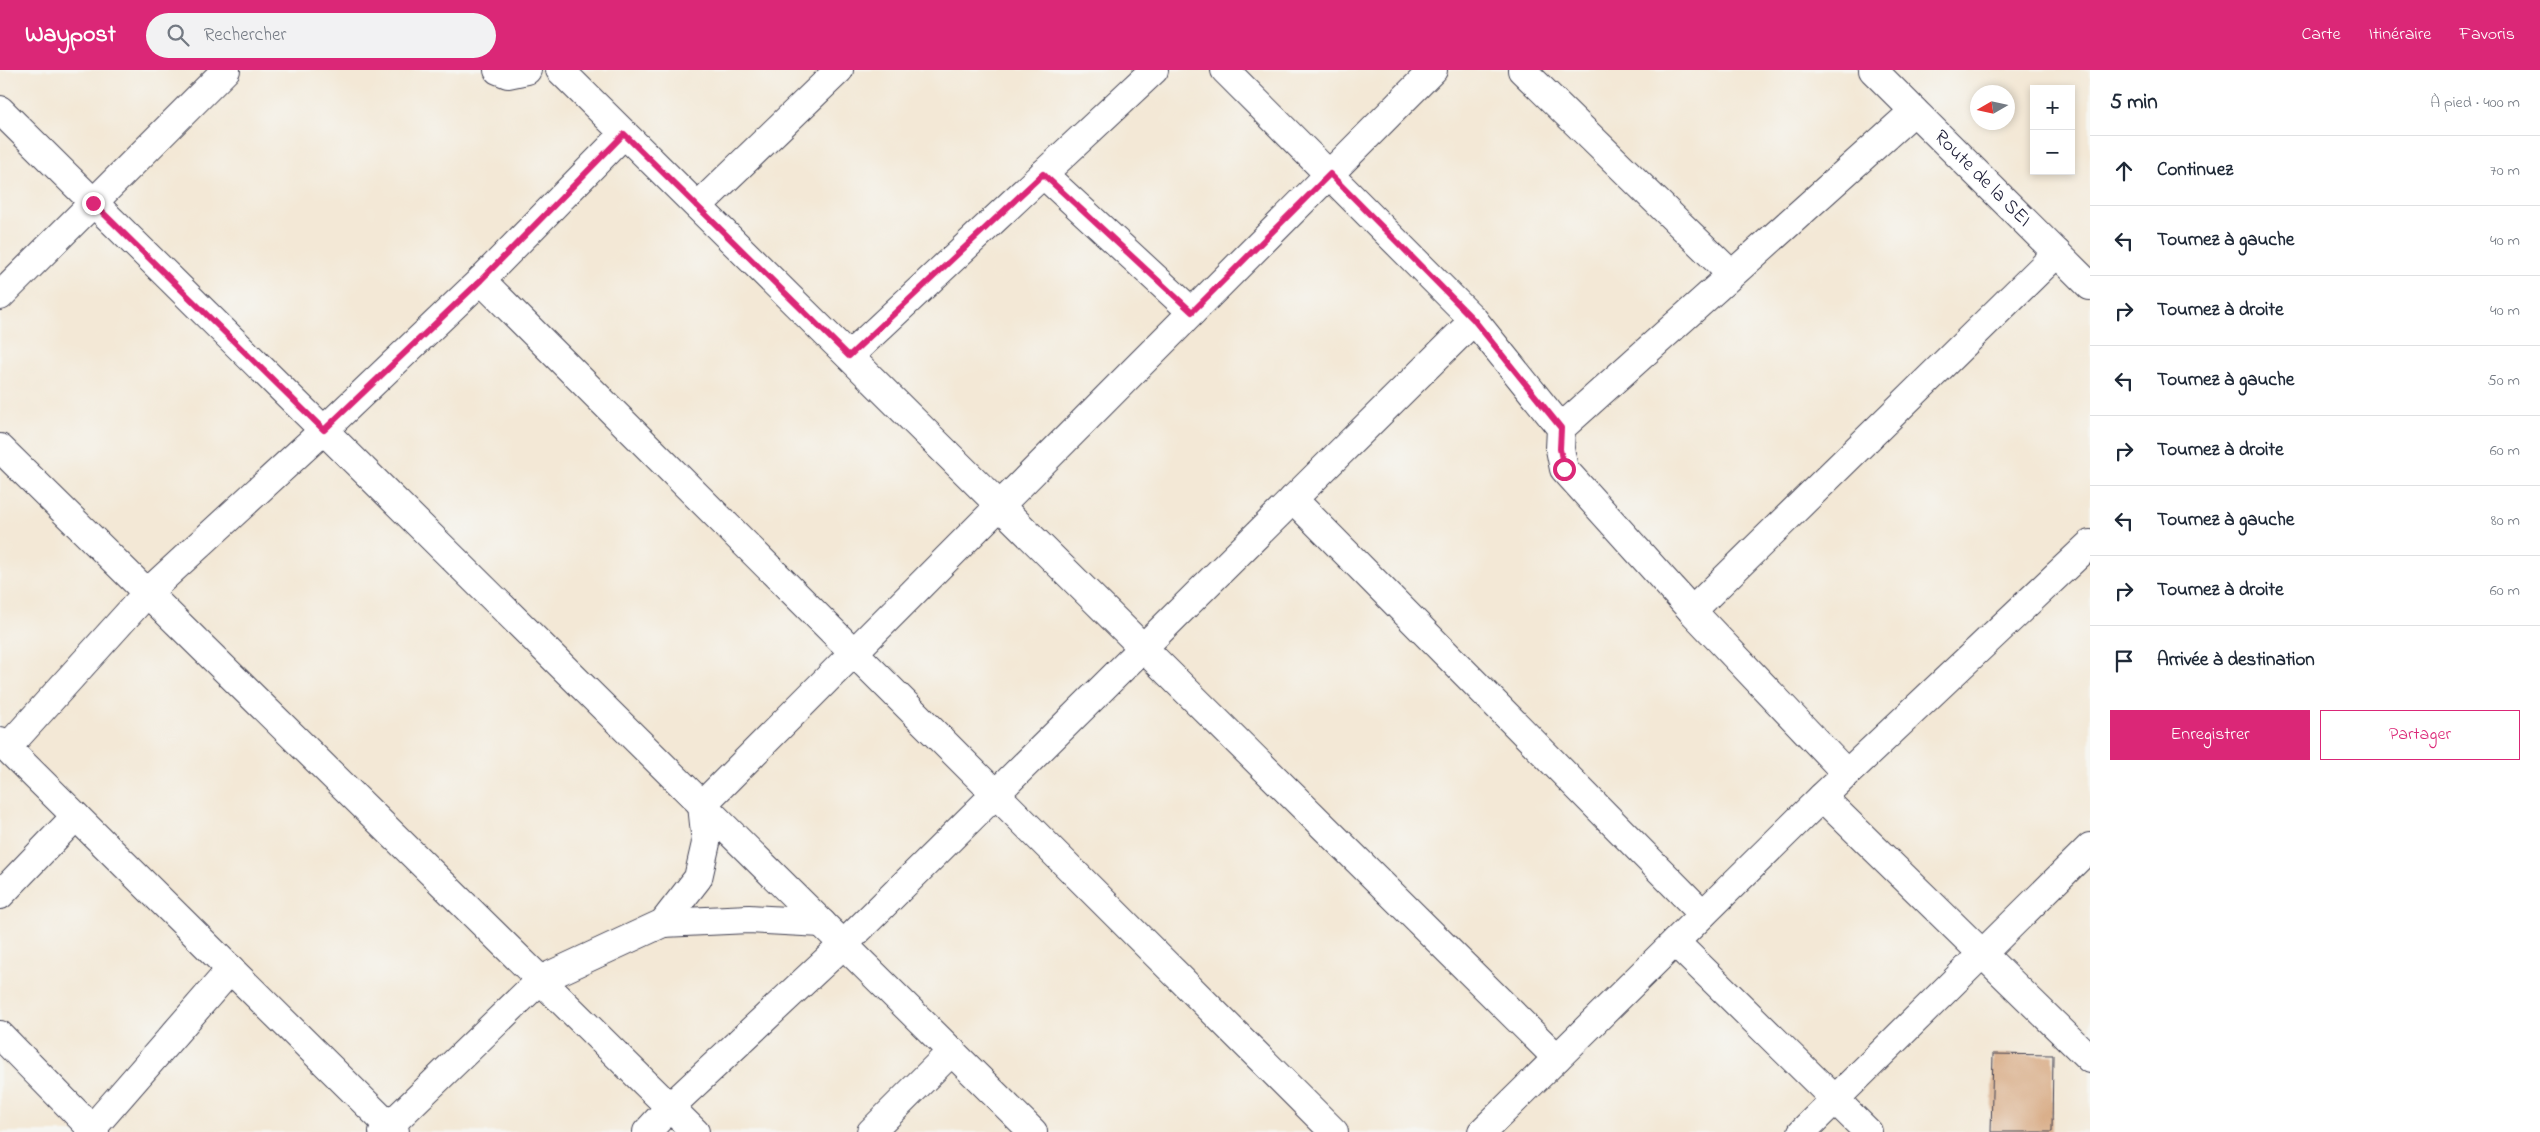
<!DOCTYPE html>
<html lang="fr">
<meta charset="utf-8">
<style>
:root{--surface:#fff;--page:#f2f2f3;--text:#1f2937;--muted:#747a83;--line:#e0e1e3;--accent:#db2777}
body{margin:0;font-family:"Indie Flower",sans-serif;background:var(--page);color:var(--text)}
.controls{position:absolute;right:15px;top:15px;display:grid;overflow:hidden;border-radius:0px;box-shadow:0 2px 8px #0003}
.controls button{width:45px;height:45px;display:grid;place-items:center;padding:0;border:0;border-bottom:1px solid var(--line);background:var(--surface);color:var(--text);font:25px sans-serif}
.compass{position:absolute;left:1970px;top:15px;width:45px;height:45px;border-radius:50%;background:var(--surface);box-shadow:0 2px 8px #0003;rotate:261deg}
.stop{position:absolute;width:15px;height:15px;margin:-11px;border:4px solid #db2777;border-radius:50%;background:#fff}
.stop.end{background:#db2777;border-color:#fff;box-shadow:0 1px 5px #0008}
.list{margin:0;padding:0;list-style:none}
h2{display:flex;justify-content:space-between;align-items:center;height:65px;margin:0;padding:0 20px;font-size:21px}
h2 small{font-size:16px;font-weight:400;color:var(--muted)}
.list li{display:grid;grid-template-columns:32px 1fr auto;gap:15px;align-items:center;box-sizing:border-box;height:70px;padding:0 20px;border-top:1px solid var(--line)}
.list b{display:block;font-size:19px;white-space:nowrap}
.list em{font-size:16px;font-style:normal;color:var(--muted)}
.actions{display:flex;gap:10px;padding:15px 20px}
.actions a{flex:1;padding:11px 0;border:1px solid var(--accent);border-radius:0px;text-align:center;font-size:18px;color:var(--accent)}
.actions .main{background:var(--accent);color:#fff}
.icon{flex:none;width:28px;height:28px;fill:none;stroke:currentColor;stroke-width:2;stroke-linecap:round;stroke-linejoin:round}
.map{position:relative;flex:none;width:2090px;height:1062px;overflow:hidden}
header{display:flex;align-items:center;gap:30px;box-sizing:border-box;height:70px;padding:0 25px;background:var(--accent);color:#fff}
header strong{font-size:24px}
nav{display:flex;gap:28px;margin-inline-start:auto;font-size:18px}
.search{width:350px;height:45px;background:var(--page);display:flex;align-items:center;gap:12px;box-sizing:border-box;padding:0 18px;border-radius:28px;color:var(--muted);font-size:19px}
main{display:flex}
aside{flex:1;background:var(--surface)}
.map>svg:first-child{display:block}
.building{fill:#d8ab85}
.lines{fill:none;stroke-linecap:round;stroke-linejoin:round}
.minor-casing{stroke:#414052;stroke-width:30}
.tertiary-casing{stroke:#414052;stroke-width:30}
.minor{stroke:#fff;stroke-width:28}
.tertiary{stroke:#fff;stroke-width:28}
.route{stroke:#db2777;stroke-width:6}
.labels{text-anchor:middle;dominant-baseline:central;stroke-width:4;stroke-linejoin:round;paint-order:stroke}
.street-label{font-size:20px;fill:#22223b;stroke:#f6f6f2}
</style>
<header>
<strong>Waypost</strong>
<div class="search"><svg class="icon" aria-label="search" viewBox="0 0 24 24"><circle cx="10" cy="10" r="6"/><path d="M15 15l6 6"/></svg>Rechercher</div>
<nav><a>Carte</a><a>Itinéraire</a><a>Favoris</a></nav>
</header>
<main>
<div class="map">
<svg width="2090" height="1062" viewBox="0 0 2090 1062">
<rect width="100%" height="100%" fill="#f6f6f2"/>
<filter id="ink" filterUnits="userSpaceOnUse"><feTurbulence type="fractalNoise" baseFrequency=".02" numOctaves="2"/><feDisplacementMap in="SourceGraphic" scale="10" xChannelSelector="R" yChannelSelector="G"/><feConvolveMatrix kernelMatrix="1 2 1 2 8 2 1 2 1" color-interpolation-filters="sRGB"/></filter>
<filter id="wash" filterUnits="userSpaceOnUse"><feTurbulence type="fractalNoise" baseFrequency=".0096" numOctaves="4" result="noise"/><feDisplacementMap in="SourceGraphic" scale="20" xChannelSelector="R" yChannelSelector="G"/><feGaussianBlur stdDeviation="1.12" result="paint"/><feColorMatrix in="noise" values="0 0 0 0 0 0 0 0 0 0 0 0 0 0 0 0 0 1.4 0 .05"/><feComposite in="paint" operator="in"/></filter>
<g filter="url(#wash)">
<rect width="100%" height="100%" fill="#f3e8d6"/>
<g id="blocks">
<path class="building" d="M1993,984L2053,985L2052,1062H1991Z"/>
</g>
</g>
<g filter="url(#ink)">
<use href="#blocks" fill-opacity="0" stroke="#414052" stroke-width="1"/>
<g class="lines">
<g class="minor-casing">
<g id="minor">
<path d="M498,0L508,4L527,0"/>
<path d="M560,0L1557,988"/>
<path d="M1225,0L1474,250L1561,358L1560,379L1564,399L1692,541L1846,703"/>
<path d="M1522,0L1731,204"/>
<path d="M0,40L1033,1062"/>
<path d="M1043,104L1192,242"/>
<path d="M698,136L839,0"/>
<path d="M481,210L1334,1062"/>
<path d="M0,226L226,0"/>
<path d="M849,286L1154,0"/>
<path d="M1561,358L1914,41"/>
<path d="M0,378L695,1062"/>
<path d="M1293,429L1703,844"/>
<path d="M1692,541L2057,183"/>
<path d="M0,671L395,1062"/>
<path d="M7,678L147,523L324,360L481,210L624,64"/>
<path d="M1822,727L2090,989"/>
<path d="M0,825L76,746"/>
<path d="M663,853L749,849L822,853"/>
<path d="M1675,872L1868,1062"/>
<path d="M0,965L95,1062"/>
<path d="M89,1062L231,899"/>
<path d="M383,1062L540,910L663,853L698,808L706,773L702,735L1433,0"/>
<path d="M647,1062L670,1037L844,874L1474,250"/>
<path d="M871,1062L952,981"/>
<path d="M1482,1062L1822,727L2090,474"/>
<path d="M1802,1062L2090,777"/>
</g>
</g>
<g class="tertiary-casing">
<g id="tertiary">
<path id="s1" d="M1873,0L2090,216"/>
</g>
</g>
<use href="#minor" class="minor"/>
<use href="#tertiary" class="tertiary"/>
</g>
</g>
<g class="lines" filter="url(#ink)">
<path class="route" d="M93,133L324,360L481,210L624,64L849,286L1043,104L1192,242L1330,104L1474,250L1561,358L1560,379L1564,399"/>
</g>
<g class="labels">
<g class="street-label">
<text stroke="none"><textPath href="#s1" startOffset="154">Route de la SEI</textPath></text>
</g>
</g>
</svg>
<div class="controls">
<button>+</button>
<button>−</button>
</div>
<svg class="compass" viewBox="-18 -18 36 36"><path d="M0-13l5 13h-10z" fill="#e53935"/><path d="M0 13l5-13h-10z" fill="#747a83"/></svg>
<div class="stop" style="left:1564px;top:399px"></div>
<div class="stop end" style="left:93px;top:133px"></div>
</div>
<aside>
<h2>5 min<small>À pied · 400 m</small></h2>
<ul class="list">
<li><svg class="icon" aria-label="ahead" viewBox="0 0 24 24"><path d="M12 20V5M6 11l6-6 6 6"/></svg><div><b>Continuez</b></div><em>70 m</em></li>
<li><svg class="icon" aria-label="left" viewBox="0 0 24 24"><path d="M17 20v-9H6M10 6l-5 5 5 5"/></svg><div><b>Tournez à gauche</b></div><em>40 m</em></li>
<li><svg class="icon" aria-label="right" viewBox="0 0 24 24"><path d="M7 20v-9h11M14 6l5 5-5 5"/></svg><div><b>Tournez à droite</b></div><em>40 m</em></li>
<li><svg class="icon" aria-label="left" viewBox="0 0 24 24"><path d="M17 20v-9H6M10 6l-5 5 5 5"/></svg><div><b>Tournez à gauche</b></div><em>50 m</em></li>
<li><svg class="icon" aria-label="right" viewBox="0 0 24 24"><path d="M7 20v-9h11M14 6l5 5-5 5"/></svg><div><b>Tournez à droite</b></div><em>60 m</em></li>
<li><svg class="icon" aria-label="left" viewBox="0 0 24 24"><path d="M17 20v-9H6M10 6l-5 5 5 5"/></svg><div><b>Tournez à gauche</b></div><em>80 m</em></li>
<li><svg class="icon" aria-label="right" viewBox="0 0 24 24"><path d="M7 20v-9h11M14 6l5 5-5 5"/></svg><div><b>Tournez à droite</b></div><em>60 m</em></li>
<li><svg class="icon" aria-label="arrive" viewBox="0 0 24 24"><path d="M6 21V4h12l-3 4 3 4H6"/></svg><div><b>Arrivée à destination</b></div></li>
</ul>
<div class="actions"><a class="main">Enregistrer</a><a>Partager</a></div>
</aside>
</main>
